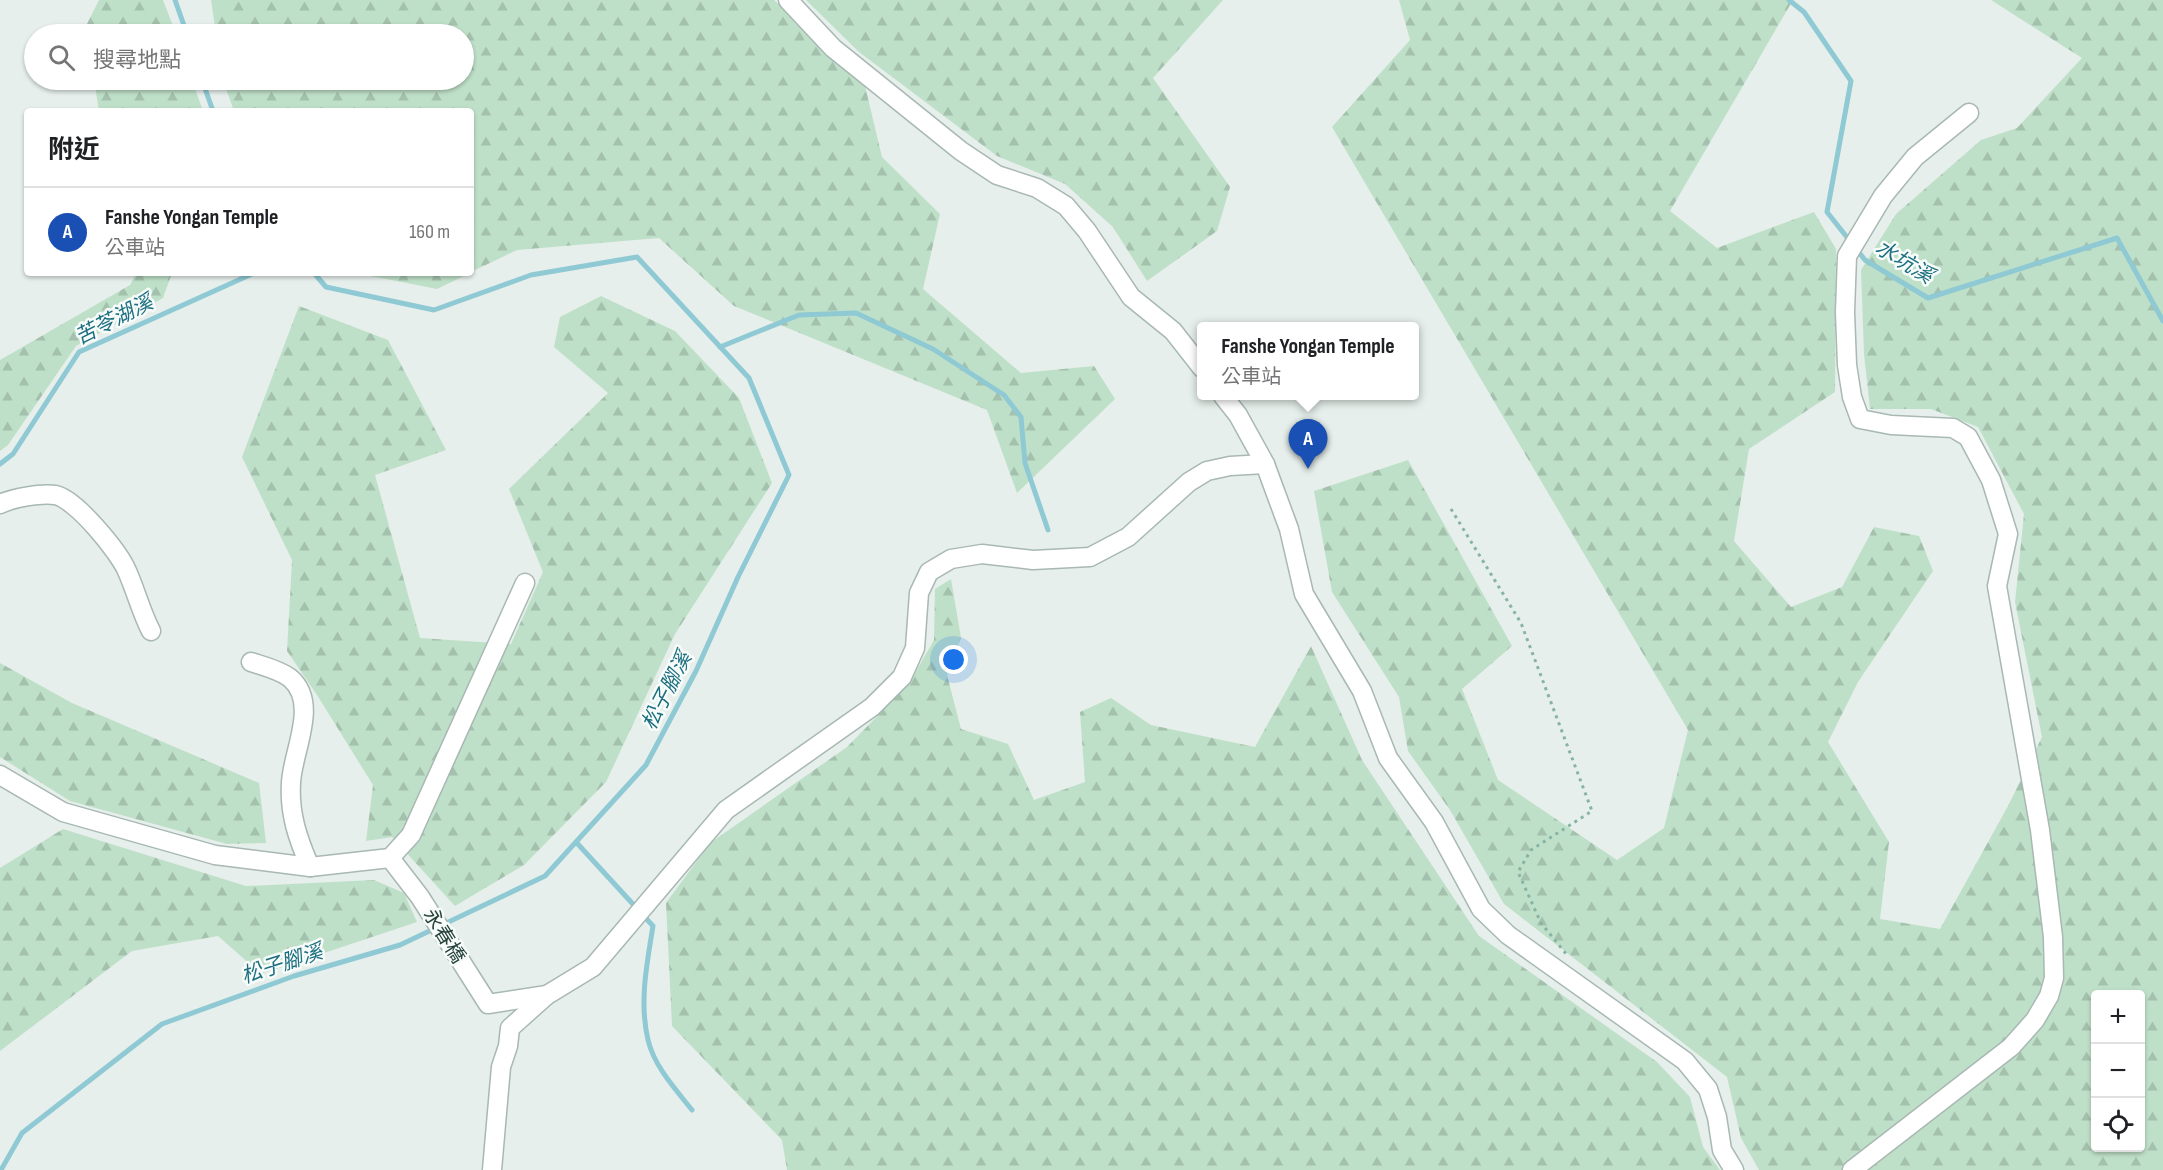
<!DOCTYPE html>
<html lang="zh-TW">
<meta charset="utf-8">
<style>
:root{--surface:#fff;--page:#f2f2f2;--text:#202124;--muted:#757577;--line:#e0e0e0;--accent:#ea580c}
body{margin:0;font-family:"Sofia Sans Condensed","Noto Sans TC",sans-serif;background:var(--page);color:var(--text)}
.controls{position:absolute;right:18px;bottom:18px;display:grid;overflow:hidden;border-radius:6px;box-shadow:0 2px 4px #0004}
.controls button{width:54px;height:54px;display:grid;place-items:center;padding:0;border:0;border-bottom:2px solid var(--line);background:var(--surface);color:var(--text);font:30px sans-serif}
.you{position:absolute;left:954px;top:660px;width:21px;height:21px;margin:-15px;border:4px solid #fff;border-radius:50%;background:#1a73e8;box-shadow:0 0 0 9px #1a73e833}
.badge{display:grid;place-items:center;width:39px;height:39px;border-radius:50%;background:var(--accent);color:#fff;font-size:20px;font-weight:700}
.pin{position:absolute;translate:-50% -50px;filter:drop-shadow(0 2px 3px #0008)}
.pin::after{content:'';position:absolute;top:32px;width:21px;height:18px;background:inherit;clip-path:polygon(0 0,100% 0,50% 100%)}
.popup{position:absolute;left:1197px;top:322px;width:222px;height:78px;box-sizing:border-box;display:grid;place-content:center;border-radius:6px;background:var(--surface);filter:drop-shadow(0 2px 4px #0005);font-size:20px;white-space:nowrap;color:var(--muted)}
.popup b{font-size:22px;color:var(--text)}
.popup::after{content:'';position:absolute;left:50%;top:100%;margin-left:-12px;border:12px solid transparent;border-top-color:var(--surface)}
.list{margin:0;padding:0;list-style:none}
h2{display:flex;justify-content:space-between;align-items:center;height:78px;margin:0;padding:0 24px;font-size:26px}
h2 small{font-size:20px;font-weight:400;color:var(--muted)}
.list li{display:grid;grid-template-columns:39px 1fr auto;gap:18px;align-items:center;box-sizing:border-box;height:90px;padding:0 24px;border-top:2px solid var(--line)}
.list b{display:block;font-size:22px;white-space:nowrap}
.list p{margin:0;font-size:20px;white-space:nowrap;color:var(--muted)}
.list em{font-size:20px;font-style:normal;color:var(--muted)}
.icon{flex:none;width:33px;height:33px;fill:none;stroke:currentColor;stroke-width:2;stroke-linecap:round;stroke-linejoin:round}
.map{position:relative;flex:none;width:2163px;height:1170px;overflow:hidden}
.search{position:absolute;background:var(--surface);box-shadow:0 2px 4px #0004;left:24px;top:24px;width:450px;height:66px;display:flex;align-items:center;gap:15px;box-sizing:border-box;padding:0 21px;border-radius:33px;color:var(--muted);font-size:22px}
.panel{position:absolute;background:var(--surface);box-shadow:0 2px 4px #0004;left:24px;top:108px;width:450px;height:168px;border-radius:6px}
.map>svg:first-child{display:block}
.forest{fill:url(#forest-firs);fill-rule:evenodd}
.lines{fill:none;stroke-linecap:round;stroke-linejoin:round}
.stream{stroke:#8ec9d4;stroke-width:5}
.minor-casing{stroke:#a8b8b2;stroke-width:21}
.path{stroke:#86b3a5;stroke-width:3;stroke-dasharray:3 4.5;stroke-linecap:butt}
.minor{stroke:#fff;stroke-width:18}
.labels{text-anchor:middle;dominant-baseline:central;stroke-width:5;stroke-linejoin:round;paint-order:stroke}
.street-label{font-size:20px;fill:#24423a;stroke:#f7fbf9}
.water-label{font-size:21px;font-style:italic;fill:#1c6f80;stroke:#f7fbf9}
</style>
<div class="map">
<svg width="2163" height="1170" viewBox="0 0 2163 1170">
<defs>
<pattern id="forest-firs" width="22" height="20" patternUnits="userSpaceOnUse" patternTransform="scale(1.5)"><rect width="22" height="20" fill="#bfe0c8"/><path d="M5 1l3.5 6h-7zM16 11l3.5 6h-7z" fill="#a4c1ad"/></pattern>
</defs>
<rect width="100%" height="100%" fill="#e6efeb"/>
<g class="forest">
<path d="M99,0H163L176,34H88L86,26Z"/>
<path d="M211,0H774L865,86L882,157L940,214L923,289L1021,373L1094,366L1115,399L1017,493L987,410L734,306L659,238L517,250L471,272V111H234L223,80H464V34H216Z"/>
<path d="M806,0H1223L1153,78L1230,187L1217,231L1147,281L1113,227L1065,184L997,156L859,52Z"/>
<path d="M1399,0H1793L1670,211L1717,248L1814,212L1836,249L1835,392L1749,449L1734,541L1791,607L1842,587L1874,527L1919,536L1933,571L1858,682L1828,742L1889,842L1880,919L1940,929L2008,806L2042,737L2015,602L2024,514L1978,427L1931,409H1870L1864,354L1861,270L1896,214L1981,140L2017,128L2082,58L1991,0H2163V1170H1759L1741,1138L1727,1077L1504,904L1450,810L1408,751L1399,697L1332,592L1314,491L1408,460L1512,646L1462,689L1498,780L1617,860L1664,828L1688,730L1332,127L1410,40ZM2096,994H2140V1148H2096Z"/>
<path d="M94,80H192L203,111H99Z"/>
<path d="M136,273H172L163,298L76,346L8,445L0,451V360L130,285Z"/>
<path d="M356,273H470L437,289Z"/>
<path d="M601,296L675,331L739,398L772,483L675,634L606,782L524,865L455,906L392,837L366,841L373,785L317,695L287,651L292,560L242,457L299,306L388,340L446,450L375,475L420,638L511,644L543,572L509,489L608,393L554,347L560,317Z"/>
<path d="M951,579L961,638L947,675L961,729L1008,744L1034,800L1085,782L1080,712L1111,698L1151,725L1255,747L1311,646L1362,760L1479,936L1657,1062L1690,1097L1703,1147L1720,1170H787L782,1140L672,1026L666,903L710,843L847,747L908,685L934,640L935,589Z"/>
<path d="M0,663L72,703L259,783L266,843L227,844L70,801L0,757Z"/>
<path d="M63,829L246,886L374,880L404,893L417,922L261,974L218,936L132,951L0,1051V868Z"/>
</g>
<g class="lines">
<g class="stream">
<path d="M175,0L187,34"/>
<path d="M1789,0L1804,12L1851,81L1827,212L1865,260L1928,298L2117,238L2163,321"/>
<path d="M202,80L213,111"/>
<path d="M720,347L799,315L856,313L933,349L1004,395L1021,417L1025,463L1048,530"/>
<path d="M0,464L13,454L79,352L254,273"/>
<path d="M576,842L653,926C647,963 639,1002 648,1040C654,1066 676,1090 692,1110"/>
<path d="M1,1170L22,1133L162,1024L294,976L400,945L545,876L646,765L696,671L738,577L789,475L749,378L637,257L531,275L434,310L326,287L314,273"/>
</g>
<g class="minor-casing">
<g id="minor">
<path d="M788,0L833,48L961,151L997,175L1037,188L1066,206L1087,231L1131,297L1173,331L1202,368"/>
<path d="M1223,396L1238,415L1265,464L1289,529L1304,594L1362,691L1388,758L1434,822L1481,909L1508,935L1685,1061L1708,1089L1717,1117L1722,1150L1734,1170"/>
<path d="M0,504C13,498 40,493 55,495C75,498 119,552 127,571C136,591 141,612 151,631"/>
<path d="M251,662C263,666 280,670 290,678C320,703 292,752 291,783C289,814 298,839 310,867"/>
<path d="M0,775L63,812L215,855L310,867L390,858L411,835L525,583"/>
<path d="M390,858L420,897L488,1004L547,995"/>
<path d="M492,1170L501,1067L508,1046L510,1028L547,995L593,967L726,810L872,707L902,677L915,648L919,593L929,572L951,559L982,554L1033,560L1090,557L1128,537L1189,482L1207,471L1230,466L1265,464"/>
<path d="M1852,1170L2011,1047L2035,1020L2049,996L2054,978L2053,937L2040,830L1997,586L2008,534L1991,480L1968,437L1953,428L1891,425L1860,419L1852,397L1847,365L1845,312L1847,256L1883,196L1915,157L1969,113"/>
</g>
</g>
<path class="path" d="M1451,509L1521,623L1592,811L1531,850L1518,872L1541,923L1567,955"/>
<use href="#minor" class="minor"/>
</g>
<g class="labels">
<g class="street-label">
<text transform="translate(444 936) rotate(58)">永春橋</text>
</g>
<g class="water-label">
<text transform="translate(1904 262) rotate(31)">水坑溪</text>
<text transform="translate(114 320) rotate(-27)">苦苓湖溪</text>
<text transform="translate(667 691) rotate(-63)">松子腳溪</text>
<text transform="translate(282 964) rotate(-18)">松子腳溪</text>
</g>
</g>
</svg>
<div class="controls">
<button>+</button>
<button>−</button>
<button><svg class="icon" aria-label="locate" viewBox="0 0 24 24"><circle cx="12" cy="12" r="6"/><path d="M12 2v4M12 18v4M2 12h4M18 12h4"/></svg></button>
</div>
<div class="you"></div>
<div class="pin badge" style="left:1308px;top:469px;background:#1a4fb4">A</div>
<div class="popup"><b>Fanshe Yongan Temple</b>公車站</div>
<div class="search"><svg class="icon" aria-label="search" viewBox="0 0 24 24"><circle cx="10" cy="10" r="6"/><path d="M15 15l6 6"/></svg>搜尋地點</div>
<section class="panel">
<h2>附近<small></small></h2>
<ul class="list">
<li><span class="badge" style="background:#1a4fb4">A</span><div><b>Fanshe Yongan Temple</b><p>公車站</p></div><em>160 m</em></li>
</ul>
</section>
</div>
